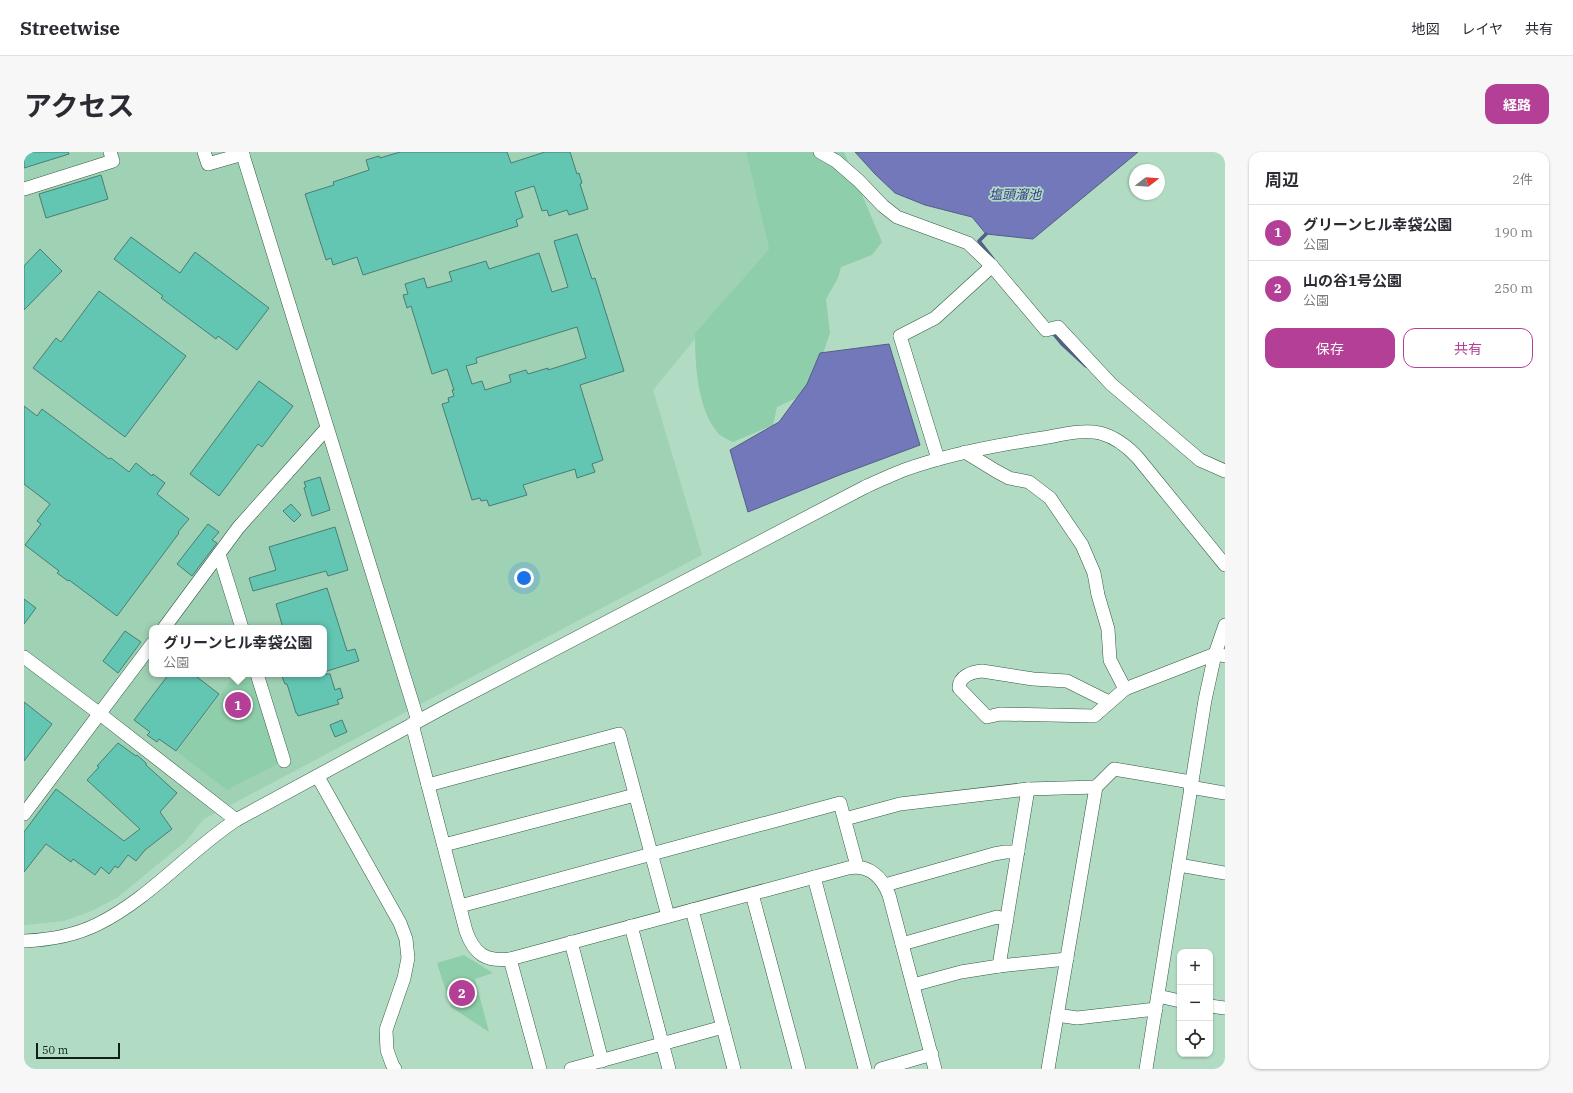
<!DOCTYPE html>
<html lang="ja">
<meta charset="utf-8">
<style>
:root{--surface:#fff;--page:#f7f7f7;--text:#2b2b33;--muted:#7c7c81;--line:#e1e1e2;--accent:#b43f96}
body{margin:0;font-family:"IBM Plex Serif","Noto Sans JP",serif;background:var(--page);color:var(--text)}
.controls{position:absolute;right:12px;bottom:12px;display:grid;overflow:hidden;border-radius:8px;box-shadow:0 1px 3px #0004}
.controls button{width:36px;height:36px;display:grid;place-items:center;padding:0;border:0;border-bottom:1px solid var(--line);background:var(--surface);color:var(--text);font:20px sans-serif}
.compass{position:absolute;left:1105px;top:12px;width:36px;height:36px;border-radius:50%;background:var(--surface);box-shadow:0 1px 3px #0004;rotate:73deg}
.scale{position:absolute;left:12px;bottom:10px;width:84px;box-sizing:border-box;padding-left:4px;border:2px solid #102017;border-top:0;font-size:11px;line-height:14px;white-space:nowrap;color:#102017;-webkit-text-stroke:3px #b1dcc3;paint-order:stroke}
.you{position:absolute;left:500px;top:426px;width:14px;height:14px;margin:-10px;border:3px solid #fff;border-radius:50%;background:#1a73e8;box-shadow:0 0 0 6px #1a73e833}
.badge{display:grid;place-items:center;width:26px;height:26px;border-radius:50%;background:var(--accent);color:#fff;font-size:13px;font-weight:700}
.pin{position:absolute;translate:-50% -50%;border:2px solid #fff;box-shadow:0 1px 4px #0006}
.popup{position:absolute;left:125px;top:473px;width:178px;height:52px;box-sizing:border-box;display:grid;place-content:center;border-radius:8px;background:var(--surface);filter:drop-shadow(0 1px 3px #0005);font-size:13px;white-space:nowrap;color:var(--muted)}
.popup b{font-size:15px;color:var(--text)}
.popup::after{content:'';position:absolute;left:50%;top:100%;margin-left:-8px;border:8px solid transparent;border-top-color:var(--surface)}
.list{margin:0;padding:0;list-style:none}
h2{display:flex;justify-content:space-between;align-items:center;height:52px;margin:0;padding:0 16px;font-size:17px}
h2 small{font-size:13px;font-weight:400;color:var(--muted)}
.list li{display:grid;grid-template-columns:26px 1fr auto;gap:12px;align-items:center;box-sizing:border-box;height:56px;padding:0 16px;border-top:1px solid var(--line)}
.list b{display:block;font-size:15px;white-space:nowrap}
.list p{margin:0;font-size:13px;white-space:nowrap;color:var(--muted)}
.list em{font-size:13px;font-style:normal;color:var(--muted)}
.actions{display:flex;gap:8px;padding:12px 16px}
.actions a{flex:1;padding:9px 0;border:1px solid var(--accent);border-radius:12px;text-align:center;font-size:14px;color:var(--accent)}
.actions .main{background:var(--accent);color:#fff}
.icon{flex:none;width:22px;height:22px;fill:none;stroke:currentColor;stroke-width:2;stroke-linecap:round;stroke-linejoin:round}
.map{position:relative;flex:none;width:1201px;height:917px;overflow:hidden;border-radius:12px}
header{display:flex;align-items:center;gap:24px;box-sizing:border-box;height:56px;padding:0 20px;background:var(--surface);border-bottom:1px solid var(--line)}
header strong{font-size:19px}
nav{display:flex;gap:22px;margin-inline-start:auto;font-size:14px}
.intro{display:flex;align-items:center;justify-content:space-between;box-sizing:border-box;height:96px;padding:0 24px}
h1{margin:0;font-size:28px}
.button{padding:10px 18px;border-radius:12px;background:var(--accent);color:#fff;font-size:14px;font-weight:700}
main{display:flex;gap:24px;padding:0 24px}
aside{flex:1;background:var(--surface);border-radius:12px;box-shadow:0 1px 3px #0004}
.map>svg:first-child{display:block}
.built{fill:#9fd1b5;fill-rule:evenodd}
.green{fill:#8fceab}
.water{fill:#7278b9;stroke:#555e88}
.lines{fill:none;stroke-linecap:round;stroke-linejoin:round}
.stream{stroke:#555e88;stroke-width:3.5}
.building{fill:#62c6b3;stroke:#4b7d72;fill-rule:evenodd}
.minor-casing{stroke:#335944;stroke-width:14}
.minor{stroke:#fff;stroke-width:13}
.labels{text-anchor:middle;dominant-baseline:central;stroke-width:3.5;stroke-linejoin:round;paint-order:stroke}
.water-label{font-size:13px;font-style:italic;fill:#3a3a89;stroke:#b1dcc3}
</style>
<header>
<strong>Streetwise</strong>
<nav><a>地図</a><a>レイヤ</a><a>共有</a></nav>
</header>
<div class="intro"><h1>アクセス</h1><a class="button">経路</a></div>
<main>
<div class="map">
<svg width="1201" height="917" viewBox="0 0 1201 917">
<rect width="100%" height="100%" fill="#b1dcc3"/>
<path class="built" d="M0,0H722L745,97L671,181V187L629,238L678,403L180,667L161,690L94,745L70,758L40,769L0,773ZM128,476H300V522H128Z"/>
<g class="green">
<path d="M722,0H820L858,90L848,103L817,115L814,126L802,147L806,181L793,219L777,244L753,255L749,273L709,290C705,288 697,285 694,281C673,257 671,211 671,181L745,97Z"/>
<path d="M212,522H229L257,610L203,638L153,600Z"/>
<path d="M440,803L469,821L451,827L465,880L427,855L413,811Z"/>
</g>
<g class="water">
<path d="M831,0H1114L1009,87L962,82L948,65L901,53L871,41L851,22Z"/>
<path d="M865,192L896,293L818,322L724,360L706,298L755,270L783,232L796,201Z"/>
</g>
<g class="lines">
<g class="stream">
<path d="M962,82L955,89L969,107"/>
<path d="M1028,180L1038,192L1062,214"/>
</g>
</g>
<g class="building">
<path d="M0,0H44L45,2L0,16Z"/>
<path d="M376,0H483L487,11L521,0H546L553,22L555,21L558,31L556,32L564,57L545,63L543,58L525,64L523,58L518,59L510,34L491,40L499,65L492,68L494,74L339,123L333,105L309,113L307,106L302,108L281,42L310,33L309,30L345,18L342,8L355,4L356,6Z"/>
<path d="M77,23L84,47L22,66L15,42Z"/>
<path d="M553,82L568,127L571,126L600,219L556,233L579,308L568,312L571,320L553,326L551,317L499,333L503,343L465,354L463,348L457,349L456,346L448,348L418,252L425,250L424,246L430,244L428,238H430L423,217L408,222L387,154L383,156L379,143L384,142L381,132L400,126L403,136L428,129L425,120L462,109L465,117L515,101L528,140L544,135L530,89ZM553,175L562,206L524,218V216L504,222L502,218L485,223L487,230L461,238L458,229L448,232L442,214L453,211L452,206Z"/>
<path d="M107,85L156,121L171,100L245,156L213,198L194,184L192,187L137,146L139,144L90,107Z"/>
<path d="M16,97L38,119L0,158V114Z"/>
<path d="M75,139L162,204L101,285L9,216L32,186L37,190Z"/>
<path d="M235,229L269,254L238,295L234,292L195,344L166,322Z"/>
<path d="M0,254L13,264L18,257L85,307L87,306L105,320L112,311L128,324L129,322L141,331L133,342L165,367L154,380L155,381L93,464L45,428L44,429L33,421L35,419L1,393L17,372L13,369L26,352L0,332Z"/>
<path d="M296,325L306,358L288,364L280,336L282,335L280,330Z"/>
<path d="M267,352L277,363L270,370L259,359Z"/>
<path d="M184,372L195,380L188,388L193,391L168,424L153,412Z"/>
<path d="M311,375L324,418L304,424L302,419L229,439L225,426L252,418L245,395Z"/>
<path d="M303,436L323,499L331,497L335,509L300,520V476H259L252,452Z"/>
<path d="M0,447L12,456L0,472Z"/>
<path d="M101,479L117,490L94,521L79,509Z"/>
<path d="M145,522H169L195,542L152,599L135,587L133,590L123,583L126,580L110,568Z"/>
<path d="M257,522H306L311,538L316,536L319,546L313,548L315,552L274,564L273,561H272L263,532H261Z"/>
<path d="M0,550L28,572L0,609Z"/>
<path d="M318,568L323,580L311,585L306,573Z"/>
<path d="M94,591L112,604L113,603L122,611V613L153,641L136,660L148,677L121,698L112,709L104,703L94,716L91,714L85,722L77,715L71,723L49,707L47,710L22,692L0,720V680L32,637L100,689L116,677L63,628L75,615L73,614Z"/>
</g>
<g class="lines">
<g class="minor-casing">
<g id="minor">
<path d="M180,0L184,12L219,2"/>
<path d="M218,0L394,569"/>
<path d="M796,0L812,9L835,29L859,54L873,65L944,91L968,114L1022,178L1034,175L1087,232L1176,308L1201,319"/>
<path d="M0,37L89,9L86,0"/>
<path d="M941,300L972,319L985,326L1005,330L1026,346L1058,393L1070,421L1074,443L1084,477L1086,508L1101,537L1191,502L1201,504"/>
<path d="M914,307L876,184L911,166L968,114"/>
<path d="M195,402L218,476"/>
<path d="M140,476L214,376L303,276"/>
<path d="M0,505L76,562L212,668"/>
<path d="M233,522L260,609"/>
<path d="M1085,550L1043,529L1009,527L958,519C948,520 935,524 935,536L963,565L976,562L1070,564L1101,537"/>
<path d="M388,572L442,779C450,802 462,810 486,807L824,716C845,712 858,725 865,743L911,917"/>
<path d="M294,625L376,771L382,787L384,806L380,826L362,878L363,898L368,912L371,917"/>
<path d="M404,633L595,582L644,764"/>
<path d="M1166,635L1201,641"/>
<path d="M0,662L128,492"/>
<path d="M821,667L876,652L1004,637L1072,635"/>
<path d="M420,693L611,643"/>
<path d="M1155,713L1201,721"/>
<path d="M790,725L841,917"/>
<path d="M861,733L970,702L981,700H994"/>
<path d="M728,742L775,917"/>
<path d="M436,754L816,651L833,714"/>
<path d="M668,758L710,917"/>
<path d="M607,774L645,917"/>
<path d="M0,789C24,788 52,783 74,772C126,746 164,700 212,668L424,553L841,335C854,329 867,323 880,318C924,302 972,293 1019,286C1037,283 1058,277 1076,281C1091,285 1104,295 1114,306L1201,413"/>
<path d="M547,790L578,909"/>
<path d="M878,792L973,765L983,768"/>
<path d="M486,807L516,917"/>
<path d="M975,814L1004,637"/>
<path d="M889,833L937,820L975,814L1043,807"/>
<path d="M1134,844L1156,849"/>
<path d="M1186,854L1201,856"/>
<path d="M1033,863L1053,866L1132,857"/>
<path d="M547,917L699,875"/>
<path d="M857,917L908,902"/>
<path d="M1024,917L1072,635L1090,617L1167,630"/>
<path d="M1122,917L1181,548L1191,502L1201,473"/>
</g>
</g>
<use href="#minor" class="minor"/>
</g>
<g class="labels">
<g class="water-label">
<text x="991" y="42">塩頭溜池</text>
</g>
</g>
</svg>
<div class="controls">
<button>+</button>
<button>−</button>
<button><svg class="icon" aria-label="locate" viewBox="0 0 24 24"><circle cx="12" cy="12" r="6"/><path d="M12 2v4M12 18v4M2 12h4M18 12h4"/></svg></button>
</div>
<svg class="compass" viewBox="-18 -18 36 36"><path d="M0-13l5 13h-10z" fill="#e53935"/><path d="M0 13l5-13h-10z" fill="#7c7c81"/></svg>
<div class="scale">50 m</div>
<div class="you"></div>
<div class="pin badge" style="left:214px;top:553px">1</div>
<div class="popup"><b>グリーンヒル幸袋公園</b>公園</div>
<div class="pin badge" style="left:438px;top:841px">2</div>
</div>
<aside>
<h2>周辺<small>2件</small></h2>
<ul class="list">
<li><span class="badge">1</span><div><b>グリーンヒル幸袋公園</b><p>公園</p></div><em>190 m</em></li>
<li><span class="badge">2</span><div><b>山の谷1号公園</b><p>公園</p></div><em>250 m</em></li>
</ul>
<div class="actions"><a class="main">保存</a><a>共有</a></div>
</aside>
</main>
